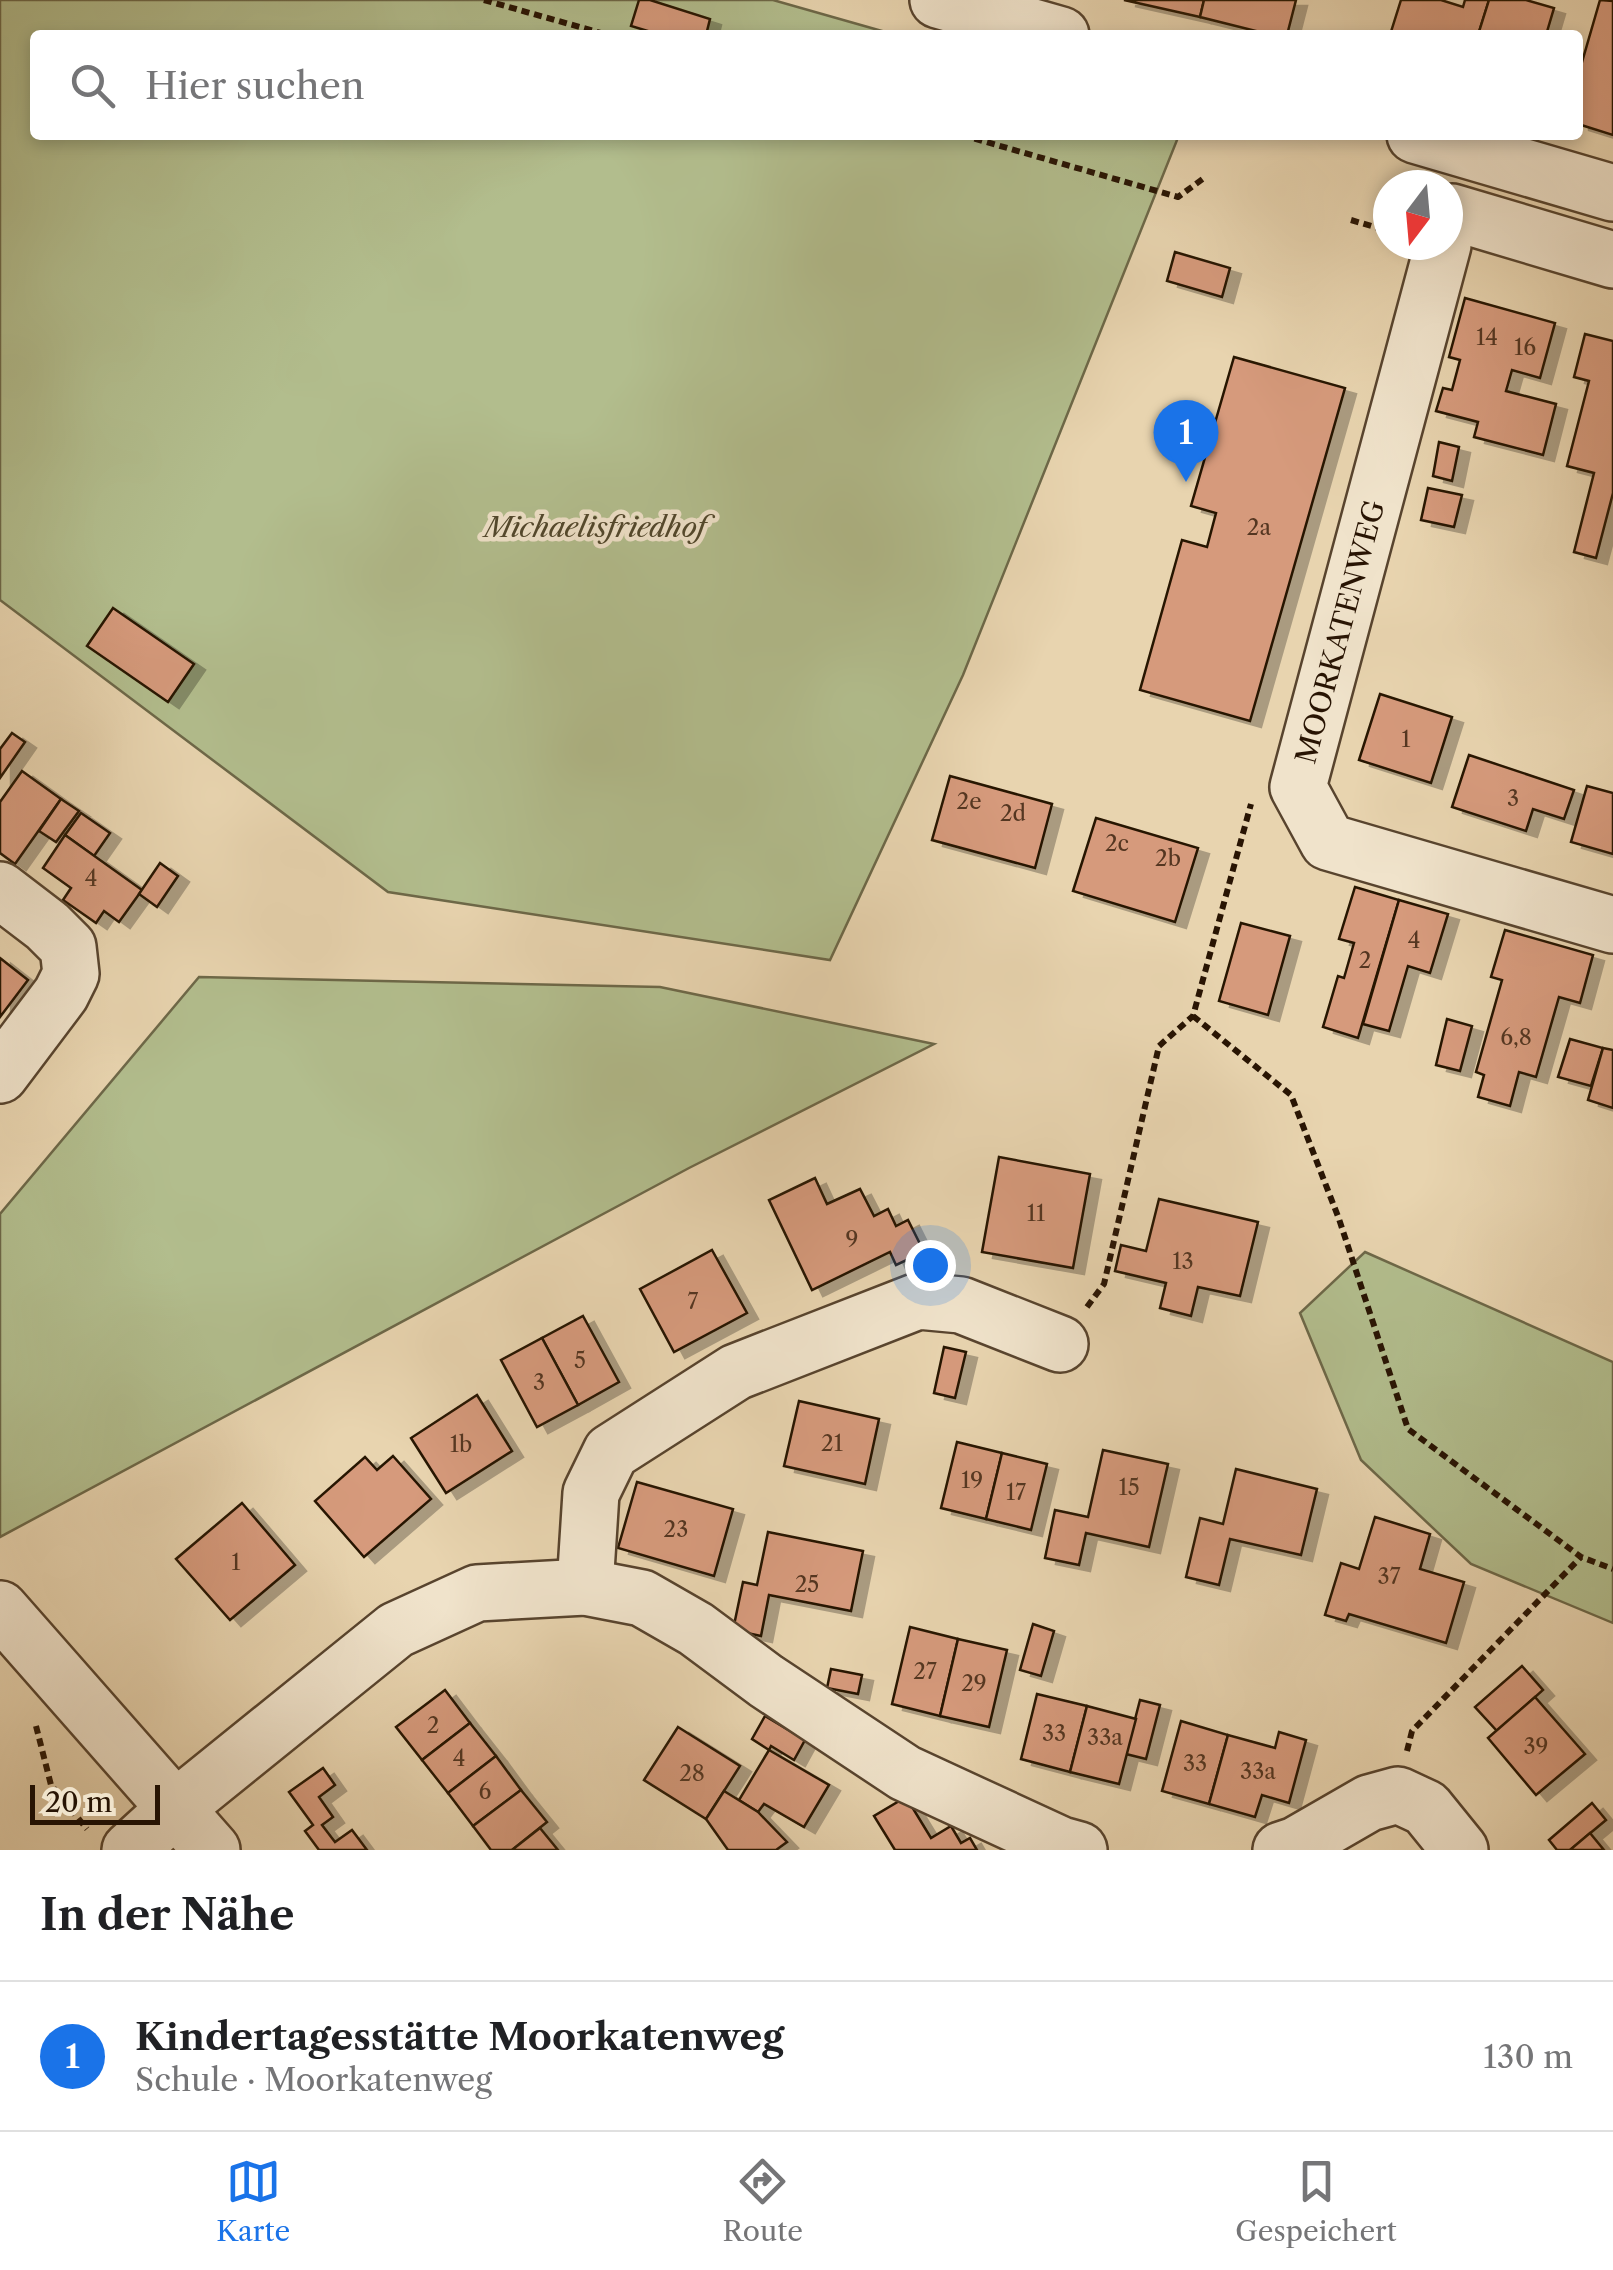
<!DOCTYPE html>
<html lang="de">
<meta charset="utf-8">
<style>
:root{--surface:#fff;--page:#f6f6f6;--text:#202124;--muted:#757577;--line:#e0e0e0;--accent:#1a73e8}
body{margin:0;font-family:"Libre Caslon Text",serif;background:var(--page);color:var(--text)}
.compass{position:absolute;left:1373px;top:170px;width:90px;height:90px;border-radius:50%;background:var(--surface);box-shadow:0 5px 15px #0003;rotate:196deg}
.scale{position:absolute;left:30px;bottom:25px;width:130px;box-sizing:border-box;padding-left:10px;border:5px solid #281403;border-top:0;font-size:28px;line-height:35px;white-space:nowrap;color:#281403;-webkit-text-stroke:8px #f0e3cb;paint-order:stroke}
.you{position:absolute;left:930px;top:1265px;width:35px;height:35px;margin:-25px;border:8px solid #fff;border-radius:50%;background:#1a73e8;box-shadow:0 0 0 15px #1a73e833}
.badge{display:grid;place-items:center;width:65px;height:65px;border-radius:50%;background:var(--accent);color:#fff;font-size:32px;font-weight:700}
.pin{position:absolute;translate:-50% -82px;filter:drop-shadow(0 2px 5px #0008)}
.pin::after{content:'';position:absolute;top:52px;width:35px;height:30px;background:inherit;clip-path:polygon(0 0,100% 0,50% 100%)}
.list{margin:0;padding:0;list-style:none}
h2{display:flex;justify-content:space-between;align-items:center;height:130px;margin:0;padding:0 40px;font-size:42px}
h2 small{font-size:32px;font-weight:400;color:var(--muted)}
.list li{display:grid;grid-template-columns:65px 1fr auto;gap:30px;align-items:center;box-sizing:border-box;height:150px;padding:0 40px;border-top:2px solid var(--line)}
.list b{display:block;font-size:38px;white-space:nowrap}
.list p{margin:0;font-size:32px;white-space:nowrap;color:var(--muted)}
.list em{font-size:32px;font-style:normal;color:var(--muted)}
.icon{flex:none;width:55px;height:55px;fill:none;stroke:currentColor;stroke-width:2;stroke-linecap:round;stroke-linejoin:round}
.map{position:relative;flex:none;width:1613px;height:1850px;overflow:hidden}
.search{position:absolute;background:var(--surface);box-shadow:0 5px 15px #0003;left:30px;right:30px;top:30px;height:110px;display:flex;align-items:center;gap:25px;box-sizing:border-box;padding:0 35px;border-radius:10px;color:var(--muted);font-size:38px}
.sheet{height:280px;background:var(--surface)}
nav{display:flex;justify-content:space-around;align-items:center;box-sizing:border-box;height:140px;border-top:2px solid var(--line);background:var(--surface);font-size:28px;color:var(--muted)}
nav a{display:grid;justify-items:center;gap:5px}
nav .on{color:var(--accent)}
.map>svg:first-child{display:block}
.green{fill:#b2bd8d;stroke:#6d6848;stroke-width:2.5}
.building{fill:#d69a7b;stroke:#281403;stroke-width:2.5;filter:url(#shadow)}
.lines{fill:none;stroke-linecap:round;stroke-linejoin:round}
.minor-casing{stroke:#58442e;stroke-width:60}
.path{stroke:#281403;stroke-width:6;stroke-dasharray:8 5;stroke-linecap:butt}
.minor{stroke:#f0e3cb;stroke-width:55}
.labels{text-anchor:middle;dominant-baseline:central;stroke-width:9;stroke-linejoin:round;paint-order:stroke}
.number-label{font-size:22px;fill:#543621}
.park-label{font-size:28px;font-style:italic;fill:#51472c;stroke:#f0e3cb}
.street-label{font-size:28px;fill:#281403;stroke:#f0e3cb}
</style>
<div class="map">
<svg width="1613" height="1850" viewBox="0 0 1613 1850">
<defs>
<filter id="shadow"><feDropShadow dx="11" dy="6" stdDeviation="0" flood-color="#0004"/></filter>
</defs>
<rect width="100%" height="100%" fill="#e8d4af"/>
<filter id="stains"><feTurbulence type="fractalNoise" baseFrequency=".002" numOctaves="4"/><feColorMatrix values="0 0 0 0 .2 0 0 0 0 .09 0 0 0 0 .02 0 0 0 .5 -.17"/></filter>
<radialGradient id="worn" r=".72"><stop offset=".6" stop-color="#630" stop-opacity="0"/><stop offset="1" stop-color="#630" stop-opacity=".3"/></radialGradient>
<g class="green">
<path d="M0,0H773L896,35H35V135H1179L963,675L830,960L388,892L0,600Z"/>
<path d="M199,977L660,987L934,1044L689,1168L0,1537V1214Z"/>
<path d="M1365,1252L1613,1362V1623L1471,1564L1361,1460L1300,1313Z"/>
</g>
<g class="building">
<path d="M639,0H650L710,19L706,35H661L631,26Z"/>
<path d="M1124,0H1204L1200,17Z"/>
<path d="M1204,0H1296L1287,35H1272L1200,17Z"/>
<path d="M1401,0H1441L1463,7L1465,0H1489L1478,35H1390Z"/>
<path d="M1489,0H1526L1554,8L1546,35H1478Z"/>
<path d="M1600,0L1613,1V135L1578,124V76Z"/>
<path d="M1175,252L1230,268L1222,297L1167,281Z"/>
<path d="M1465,298L1555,323L1540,378L1512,370L1506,391L1556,404L1543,455L1474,437L1478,422L1436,411L1443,388L1452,390L1460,360L1449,357Z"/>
<path d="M1585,334L1613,341V493L1596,558L1574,552L1594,473L1567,466L1589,381L1574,377Z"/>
<path d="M1234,357L1345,388L1250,721L1140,690L1182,540L1207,547L1216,513L1191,506Z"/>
<path d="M1439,442L1459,447L1452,481L1433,476Z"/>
<path d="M1428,488L1462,495L1454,527L1421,520Z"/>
<path d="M113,608L194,664L168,702L87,646Z"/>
<path d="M1380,694L1452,717L1431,783L1359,760Z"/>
<path d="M12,733L25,742L0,778V749Z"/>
<path d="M1469,755L1574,790L1564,819L1533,809L1526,831L1452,807Z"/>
<path d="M22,771L61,799L15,864L0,853V802Z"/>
<path d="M950,776L1052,804L1035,868L932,840Z"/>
<path d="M1587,786L1613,793V854L1571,842Z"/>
<path d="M61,799L79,811L56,842L39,831Z"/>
<path d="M81,813L110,833L94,856L65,835Z"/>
<path d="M1096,818L1198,848L1175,922L1073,891Z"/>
<path d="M65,835L142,890L119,922L104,911L96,923L63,900L71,888L43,868Z"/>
<path d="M160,863L178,876L157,907L139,894Z"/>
<path d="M1355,887L1399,900L1358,1038L1323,1027L1338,976L1344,978L1354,943L1339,939Z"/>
<path d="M1399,900L1448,914L1430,973L1408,966L1389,1031L1363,1024Z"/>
<path d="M1241,923L1290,936L1268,1015L1219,1001Z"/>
<path d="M1505,930L1593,955L1580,1003L1559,997L1536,1077L1519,1072L1510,1106L1478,1097L1484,1075L1476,1072L1502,980L1491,977Z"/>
<path d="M0,958L28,980L0,1017Z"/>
<path d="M1447,1019L1472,1026L1460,1071L1436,1065Z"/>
<path d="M1570,1039L1603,1048L1591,1086L1558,1077Z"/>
<path d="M1603,1048L1613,1050V1108L1588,1100Z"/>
<path d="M999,1157L1090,1174L1073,1268L982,1252Z"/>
<path d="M815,1178L827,1204L860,1189L874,1216L888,1209L896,1226L908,1220L924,1252L896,1265L890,1252L812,1290L769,1200Z"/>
<path d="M1159,1199L1258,1222L1240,1296L1198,1287L1191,1316L1160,1308L1166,1283L1115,1271L1121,1245L1146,1251Z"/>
<path d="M712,1250L747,1313L674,1352L640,1289Z"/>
<path d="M583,1316L619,1382L578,1405L542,1338Z"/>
<path d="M542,1338L578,1405L537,1427L501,1360Z"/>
<path d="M944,1347L966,1352L955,1398L934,1393Z"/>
<path d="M477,1395L512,1451L446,1493L411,1438Z"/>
<path d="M799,1401L879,1419L865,1484L784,1466Z"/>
<path d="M957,1442L1002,1453L986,1519L941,1508Z"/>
<path d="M1103,1450L1168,1464L1149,1547L1086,1533L1079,1565L1045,1558L1055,1510L1088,1517Z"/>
<path d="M1002,1453L1047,1464L1031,1530L986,1519Z"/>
<path d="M393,1456L431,1499L364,1557L315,1501L365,1457L377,1470Z"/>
<path d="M1236,1469L1317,1489L1301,1555L1230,1539L1219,1585L1186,1577L1200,1518L1223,1524Z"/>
<path d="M637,1482L733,1509L714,1576L618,1548Z"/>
<path d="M242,1503L295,1565L230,1620L176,1559Z"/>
<path d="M1375,1517L1430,1534L1420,1569L1464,1582L1446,1643L1349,1614L1346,1621L1325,1615L1341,1563L1359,1569Z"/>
<path d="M768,1532L863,1551L851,1611L769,1595L761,1636L733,1630L743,1582L757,1585Z"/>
<path d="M1033,1624L1054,1631L1041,1676L1020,1670Z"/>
<path d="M910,1627L958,1639L940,1716L892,1704Z"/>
<path d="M958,1639L1007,1650L989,1727L940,1716Z"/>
<path d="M1522,1666L1543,1690L1497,1731L1475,1707Z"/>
<path d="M831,1669L862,1675L858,1694L827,1688Z"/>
<path d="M445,1690L470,1723L422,1760L396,1727Z"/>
<path d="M1037,1694L1087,1706L1070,1772L1021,1759Z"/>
<path d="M1535,1697L1585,1754L1536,1795L1488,1738Z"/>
<path d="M1140,1700L1160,1705L1146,1759L1126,1754Z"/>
<path d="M1087,1706L1136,1719L1119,1784L1070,1772Z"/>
<path d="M765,1716L805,1740L794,1760L771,1746L769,1750L752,1739Z"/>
<path d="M1181,1721L1228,1735L1209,1804L1162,1791Z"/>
<path d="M470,1723L496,1756L448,1793L422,1760Z"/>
<path d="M678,1727L740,1766L706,1819L644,1780Z"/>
<path d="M1279,1732L1306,1740L1289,1803L1262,1795L1255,1817L1209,1804L1228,1735L1275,1748Z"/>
<path d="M769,1750L829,1785L804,1827L764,1804L758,1812L739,1800Z"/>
<path d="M496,1756L521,1790L473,1826L448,1793Z"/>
<path d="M323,1768L335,1785L319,1797L333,1817L322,1825L335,1842L352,1830L367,1850H319L305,1831L313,1825L289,1792Z"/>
<path d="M521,1790L547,1822L512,1850H491L473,1826Z"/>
<path d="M724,1791L758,1812L787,1842L776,1850H728L706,1819Z"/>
<path d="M906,1797L931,1838L951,1826L961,1843L970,1838L977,1850H895L874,1816Z"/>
<path d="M1592,1803L1606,1820L1570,1850H1557L1549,1840Z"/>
<path d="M540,1828L558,1850H512Z"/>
<path d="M1590,1833L1604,1850H1570Z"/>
</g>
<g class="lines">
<g class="minor-casing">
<g id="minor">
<path d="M938,0L1061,35"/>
<path d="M1415,135L1613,193"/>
<path d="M1452,212L1613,260"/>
<path d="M1443,245L1298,787L1328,842L1613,925"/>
<path d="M0,890L47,926L68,947L71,974L61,994L0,1075"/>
<path d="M585,1587L591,1493L611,1452L736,1372L918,1301L961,1305L1060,1344"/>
<path d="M0,1609L212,1850"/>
<path d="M130,1850L177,1807L396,1630L477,1593L585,1587L642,1598L696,1629L766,1681L905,1773L1061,1845L1079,1850"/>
<path d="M1281,1850L1296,1845L1369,1803L1398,1795L1426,1808L1460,1850"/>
</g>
</g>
<g class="path">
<path d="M484,0L608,35"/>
<path d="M962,135L1178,197L1204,178"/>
<path d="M1351,220L1388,231"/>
<path d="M1193,1016L1291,1095L1339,1219L1408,1429L1581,1557L1613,1569"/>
<path d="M1087,1307L1104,1284L1159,1046L1193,1016L1251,804"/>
<path d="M36,1726L51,1785L87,1829"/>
<path d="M1407,1751L1412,1731L1581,1557"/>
</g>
<use href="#minor" class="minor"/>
</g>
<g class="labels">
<g class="number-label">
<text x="1487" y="337">14</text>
<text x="1525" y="347">16</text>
<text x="1259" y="527">2a</text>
<text x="1406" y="739">1</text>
<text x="1513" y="798">3</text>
<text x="969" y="801">2e</text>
<text x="1013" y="813">2d</text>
<text x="1117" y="843">2c</text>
<text x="1168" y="858">2b</text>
<text x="91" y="878">4</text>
<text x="1414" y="940">4</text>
<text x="1365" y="960">2</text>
<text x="1516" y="1037">6,8</text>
<text x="1036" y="1213">11</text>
<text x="852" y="1239">9</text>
<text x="1183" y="1261">13</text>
<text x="693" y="1301">7</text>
<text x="580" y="1360">5</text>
<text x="539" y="1382">3</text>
<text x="832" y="1443">21</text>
<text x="461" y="1444">1b</text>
<text x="972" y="1480">19</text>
<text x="1129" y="1487">15</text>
<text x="1016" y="1492">17</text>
<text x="676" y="1529">23</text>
<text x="236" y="1562">1</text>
<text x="1389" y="1576">37</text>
<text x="807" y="1584">25</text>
<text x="925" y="1671">27</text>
<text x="974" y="1683">29</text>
<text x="433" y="1725">2</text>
<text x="1054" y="1733">33</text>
<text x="1105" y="1737">33a</text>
<text x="1536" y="1746">39</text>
<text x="459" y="1758">4</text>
<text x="1195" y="1763">33</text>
<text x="1258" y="1771">33a</text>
<text x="692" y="1773">28</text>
<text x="485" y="1791">6</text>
</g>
<g class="park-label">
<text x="595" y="527">Michaelisfriedhof</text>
</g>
<g class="street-label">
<text transform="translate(1340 632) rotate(-75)">MOORKATENWEG</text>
</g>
</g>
<rect width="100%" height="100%" filter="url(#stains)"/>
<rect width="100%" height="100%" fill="url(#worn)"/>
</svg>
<svg class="compass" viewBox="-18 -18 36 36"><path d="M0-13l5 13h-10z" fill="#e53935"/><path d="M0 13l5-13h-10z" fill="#757577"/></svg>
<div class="scale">20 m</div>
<div class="you"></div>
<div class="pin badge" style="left:1186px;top:482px">1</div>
<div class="search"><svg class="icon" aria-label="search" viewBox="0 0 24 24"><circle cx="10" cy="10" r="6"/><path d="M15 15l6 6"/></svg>Hier suchen</div>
</div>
<section class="sheet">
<h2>In der Nähe<small></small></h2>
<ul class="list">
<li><span class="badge">1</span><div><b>Kindertagesstätte Moorkatenweg</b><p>Schule · Moorkatenweg</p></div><em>130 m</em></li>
</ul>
</section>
<nav>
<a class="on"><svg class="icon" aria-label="map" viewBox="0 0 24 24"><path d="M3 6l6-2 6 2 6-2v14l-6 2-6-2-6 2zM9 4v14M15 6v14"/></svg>Karte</a>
<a><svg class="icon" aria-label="directions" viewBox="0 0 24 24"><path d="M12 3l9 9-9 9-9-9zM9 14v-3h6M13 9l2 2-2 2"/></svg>Route</a>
<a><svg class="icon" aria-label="saved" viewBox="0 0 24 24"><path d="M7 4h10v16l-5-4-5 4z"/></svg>Gespeichert</a>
</nav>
